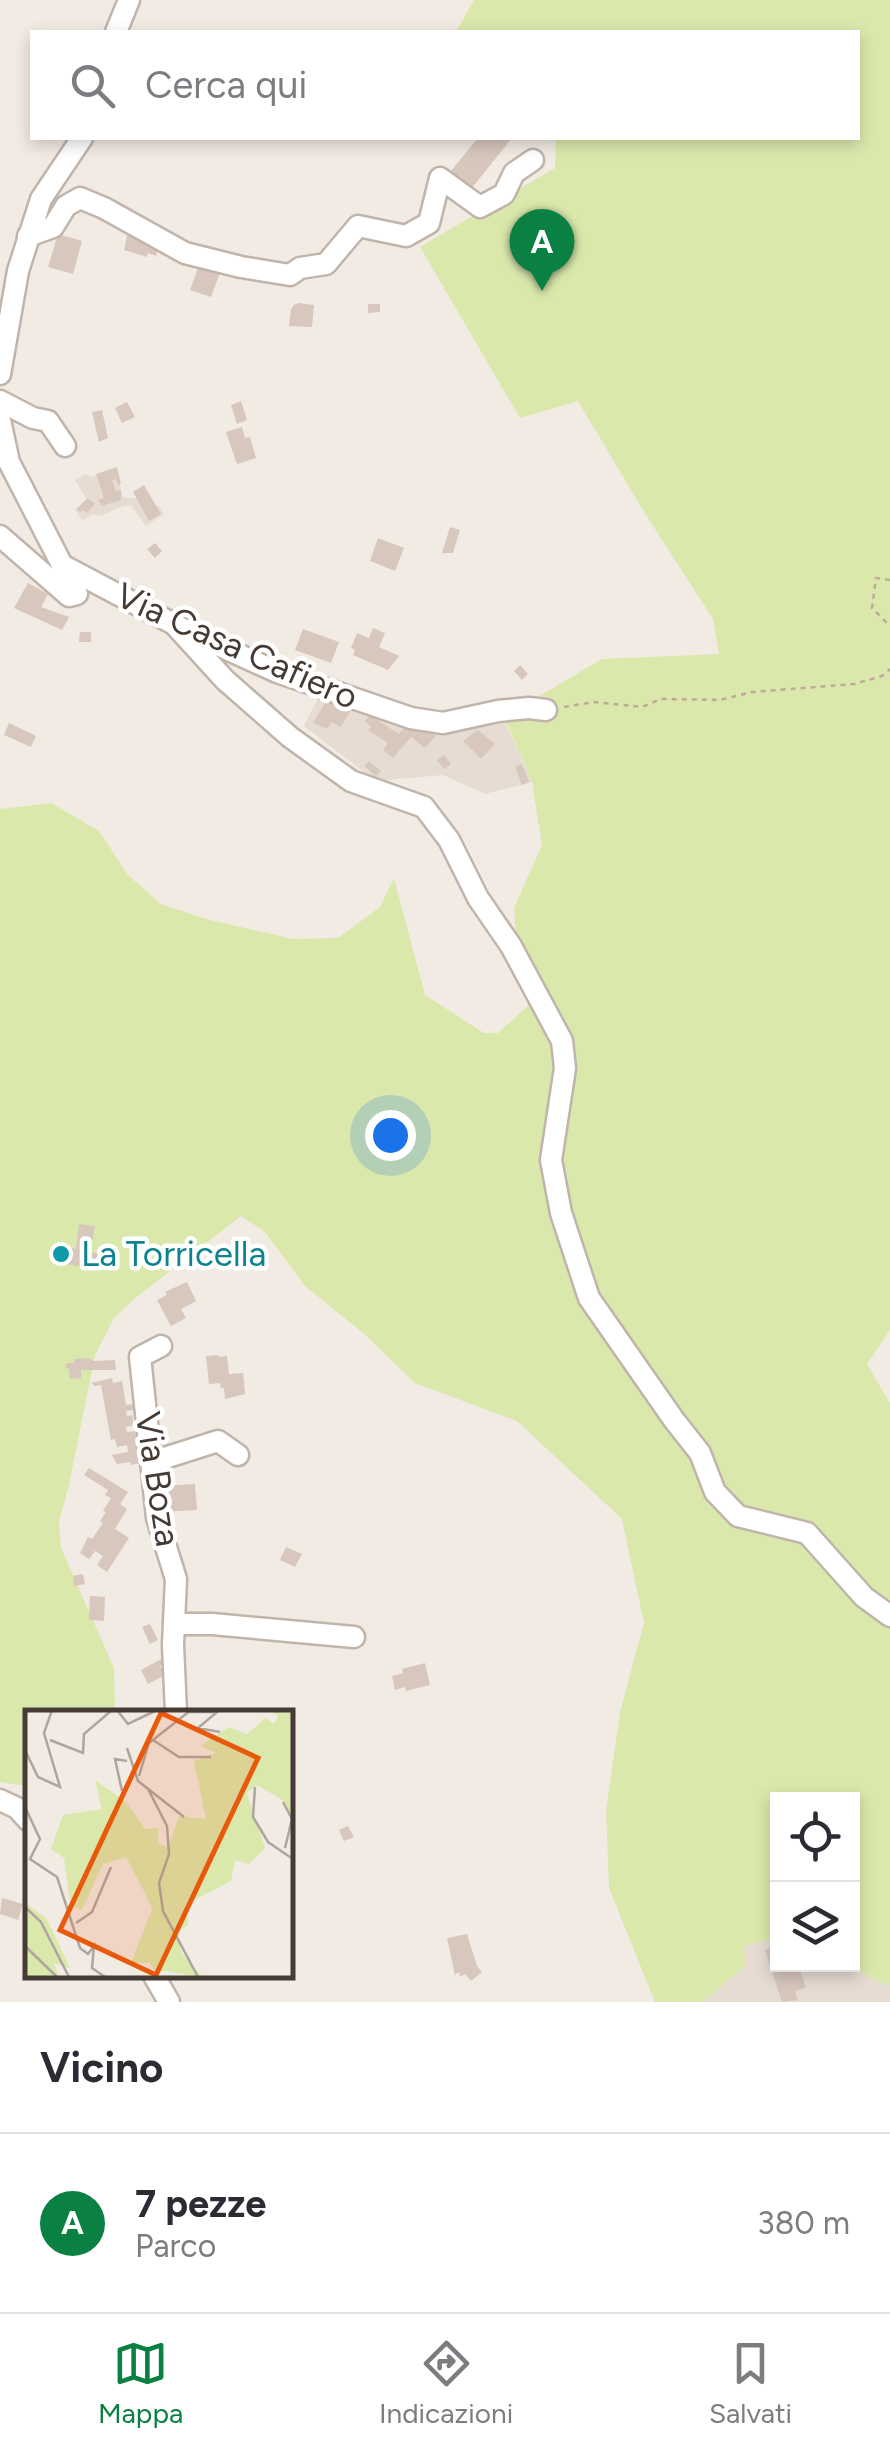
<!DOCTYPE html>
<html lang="it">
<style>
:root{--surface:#fff;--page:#f7f7f7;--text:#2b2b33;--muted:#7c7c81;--line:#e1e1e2;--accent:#0b8043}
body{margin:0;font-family:Figtree,sans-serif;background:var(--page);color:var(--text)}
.controls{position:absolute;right:30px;bottom:30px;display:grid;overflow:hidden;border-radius:0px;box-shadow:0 5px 15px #0003}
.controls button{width:90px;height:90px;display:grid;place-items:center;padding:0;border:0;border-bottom:2px solid var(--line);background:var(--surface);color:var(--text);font:50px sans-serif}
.you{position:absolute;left:390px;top:1135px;width:35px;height:35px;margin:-25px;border:8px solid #fff;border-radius:50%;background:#1a73e8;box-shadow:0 0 0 15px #1a73e833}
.badge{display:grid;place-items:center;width:65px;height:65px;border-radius:50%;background:var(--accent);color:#fff;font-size:32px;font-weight:700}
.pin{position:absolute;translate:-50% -82px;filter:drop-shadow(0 2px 5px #0008)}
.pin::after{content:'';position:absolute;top:52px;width:35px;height:30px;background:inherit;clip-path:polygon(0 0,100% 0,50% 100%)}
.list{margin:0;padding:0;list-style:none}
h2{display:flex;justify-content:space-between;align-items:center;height:130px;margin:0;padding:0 40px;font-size:42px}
h2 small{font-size:32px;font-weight:400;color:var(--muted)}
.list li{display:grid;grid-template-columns:65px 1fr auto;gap:30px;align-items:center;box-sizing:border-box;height:180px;padding:0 40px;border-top:2px solid var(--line)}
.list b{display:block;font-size:38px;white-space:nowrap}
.list p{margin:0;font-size:32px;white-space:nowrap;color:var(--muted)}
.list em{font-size:32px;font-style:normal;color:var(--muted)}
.icon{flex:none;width:55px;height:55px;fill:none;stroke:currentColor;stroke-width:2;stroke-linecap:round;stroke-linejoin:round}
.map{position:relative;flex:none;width:890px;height:2002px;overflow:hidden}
.search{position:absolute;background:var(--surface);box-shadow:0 5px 15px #0003;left:30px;right:30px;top:30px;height:110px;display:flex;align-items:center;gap:25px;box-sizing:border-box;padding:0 35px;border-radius:0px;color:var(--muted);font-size:38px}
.sheet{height:310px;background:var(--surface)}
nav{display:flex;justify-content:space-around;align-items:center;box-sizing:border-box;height:140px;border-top:2px solid var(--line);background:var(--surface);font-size:28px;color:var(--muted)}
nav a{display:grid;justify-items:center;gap:5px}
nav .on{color:var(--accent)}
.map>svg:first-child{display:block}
.residential{fill:#e6dcd2}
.green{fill:#dae8ac}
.building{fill:#d7c7bd}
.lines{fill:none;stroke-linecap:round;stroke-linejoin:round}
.minor-casing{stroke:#c1b4aa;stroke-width:25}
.path{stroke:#c0a998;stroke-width:2.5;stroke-dasharray:5 5;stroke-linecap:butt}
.minor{stroke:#fff;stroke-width:20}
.culture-dot{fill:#0f9aa8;stroke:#fff;stroke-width:4}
.labels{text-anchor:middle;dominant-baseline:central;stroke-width:9;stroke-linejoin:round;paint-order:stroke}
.street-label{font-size:35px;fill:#453b34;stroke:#fff}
.culture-label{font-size:35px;fill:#0d838f;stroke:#fff;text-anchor:start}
.inset-road{fill:none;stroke:#ada59e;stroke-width:2.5}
.view{fill:#e8590c;fill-opacity:0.15;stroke:#e8590c;stroke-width:5}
.inset-edge{fill:none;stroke:#453b34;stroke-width:5}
</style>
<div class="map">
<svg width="890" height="2002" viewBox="0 0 890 2002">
<rect width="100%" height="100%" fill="#f2ebe4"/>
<g class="residential">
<path d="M116,471L123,497L141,499L153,508L158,505L164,514L146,526L131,505L120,507L101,516L93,514L82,521L75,509L88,501L75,480L85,474L92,477Z"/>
<path d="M326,682L420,715L499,708L532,782L485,794L443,775L376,781L304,726Z"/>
<path d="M777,1938L778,1964L847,1965L849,1967L890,1986V2002H703L746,1965L743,1946Z"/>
</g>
<path class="green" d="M474,0H890V1330L867,1364L890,1403V1986L848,1967L847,1965L852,1964V1800H778L777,1938L743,1946L746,1965L703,2002H655L609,1888L606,1811L620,1712L644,1623L622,1519L517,1421L415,1383L363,1333L305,1286L265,1232L241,1216L134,1299L114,1318L95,1355L69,1485L59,1522L61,1548L114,1668L115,1712H28L27,1786L0,1782V809L51,803L99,831L128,875L161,904L206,919L293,939L338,938L380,907L394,878L425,995L484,1033H498L530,1004L528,977L517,950L514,908L542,845L532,782L504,717L602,659L719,654L713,619L644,512L578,401L520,418L420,247L555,168L556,138H858V32H456Z"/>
<g class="building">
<path d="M478,138H512L471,189L450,172Z"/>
<path d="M128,232L160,244L156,256L148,253L147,257L124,250Z"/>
<path d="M58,234L82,241L73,274L48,267Z"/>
<path d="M199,265L220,273L211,297L190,290Z"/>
<path d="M298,303L314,305L312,327L289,326L291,309L294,305Z"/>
<path d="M368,304H380V312L368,313Z"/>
<path d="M241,401L247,420L237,424L231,405Z"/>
<path d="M127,402L135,417L122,423L115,408Z"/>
<path d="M102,410L108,438L99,442L92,412Z"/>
<path d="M242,427L245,438L250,437L256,458L237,464L226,432Z"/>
<path d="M117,467L121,484L118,485L116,479L112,480L116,491L121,490V500L102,506L98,500L104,498L96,474Z"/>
<path d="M144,485L161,514L149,521L133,492Z"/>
<path d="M87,498L95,504L87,513L83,510L80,512L77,509Z"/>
<path d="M450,527L460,530L453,553H442Z"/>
<path d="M378,538L404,548L395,571L370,561Z"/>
<path d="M155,543L162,551L155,558L147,549Z"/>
<path d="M28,583L48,594L41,607L69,617L62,630L14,608Z"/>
<path d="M373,628L385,633L379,647L399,656L388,670L353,655L355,650L351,648L357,633L369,638Z"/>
<path d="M303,629L339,642L331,663L295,650Z"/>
<path d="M80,632H91V642H79Z"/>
<path d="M520,665L528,674L522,680L514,671Z"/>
<path d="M329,697L351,710L341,727L331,722L327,729L313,723Z"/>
<path d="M372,713L380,722L399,734L409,722L421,724L436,736L425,748L411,737L393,758L383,750L388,743L368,730L371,727L365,721Z"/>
<path d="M9,723L36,736L31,747L4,735Z"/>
<path d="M478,730L495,744L481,759L463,741Z"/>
<path d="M444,755L451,764L444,769L437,760Z"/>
<path d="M369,761L381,771L376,776L364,766Z"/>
<path d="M522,764L529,782L522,785L515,767Z"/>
<path d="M79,1224L95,1226L90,1252L103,1254L102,1270L66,1264L71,1248L76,1249Z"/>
<path d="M187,1282L196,1301L181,1309L186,1318L171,1326L157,1300L167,1295L165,1292Z"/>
<path d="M219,1355L218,1357L227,1356L229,1374L243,1373L245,1394L225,1399L224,1388H221L220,1383L209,1384L206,1356Z"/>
<path d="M88,1358L94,1361L115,1360L116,1370H81V1378L70,1379L69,1369L65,1367L67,1363H74V1359Z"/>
<path d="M112,1378L113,1383L122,1381L126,1405L133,1404L134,1410L126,1411L127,1416L132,1415L134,1425L126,1427L127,1432L135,1431L137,1444L142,1443L145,1450H139L141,1463L131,1465L130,1462L117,1464L112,1455L128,1452L127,1445L117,1447L115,1439L111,1440L101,1385L95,1386L91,1383Z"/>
<path d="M89,1468L128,1492L120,1504L127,1509L115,1529L129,1538L107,1572L97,1565L103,1556L95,1551L89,1559L80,1553L88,1537L92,1539L103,1523L100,1521L106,1512L103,1511L111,1498L105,1495L108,1490L84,1475Z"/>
<path d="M195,1484L197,1510L163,1512L161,1486Z"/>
<path d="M286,1547L302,1554L295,1567L280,1560Z"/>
<path d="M83,1574L85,1584L74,1586L73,1576Z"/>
<path d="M90,1596L105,1597L104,1621L89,1620Z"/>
<path d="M150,1624L158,1640L150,1644L142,1627Z"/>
<path d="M163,1658L165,1663L160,1666L165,1675L148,1684L141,1670Z"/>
<path d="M425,1663L430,1685L406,1691L405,1687L395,1690L392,1676L403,1673L402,1669Z"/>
<path d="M348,1826L354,1837L344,1841L339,1830Z"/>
<path d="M2,1898L23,1904L18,1920L0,1914Z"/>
<path d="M467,1934L477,1966L482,1972L471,1981L465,1974L460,1977L459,1972L455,1975L447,1938Z"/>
<path d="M778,1946V1964H798L806,1988L795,1991L798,2000L782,2002L765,1950Z"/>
</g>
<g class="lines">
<g class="minor-casing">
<g id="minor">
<path d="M116,32L129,0"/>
<path d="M28,236L53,227L66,206L80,198L104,208L185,253L241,267L290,275L300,268L326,264L358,226L406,236L429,223L440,178L480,207L504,194L514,173L533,160"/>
<path d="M0,374L18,271L41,199L82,138"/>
<path d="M0,401L33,418L48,421L65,446"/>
<path d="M0,420L9,462L77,594L69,596L0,536"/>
<path d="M62,565L187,631L277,672L411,718L443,723L498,711L529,708L546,710"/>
<path d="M174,624L225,680L290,737L351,781L424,807L449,840L478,898L511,946L562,1041L565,1068L551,1160L561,1213L589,1298L674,1420L700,1453L715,1492L738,1516L807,1533L864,1597L890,1616"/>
<path d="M161,1346L140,1357L157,1518L176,1579L173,1645L176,1712"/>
<path d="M152,1462L218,1441L238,1455"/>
<path d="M174,1624H212L354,1637"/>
<path d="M0,1800L17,1808L28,1820"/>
<path d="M153,1974L169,2002"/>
</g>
</g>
<g class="path">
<path d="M890,580L876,578L872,608L890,626"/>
<path d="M564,707L594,702L642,707L661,699L720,700L752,692L854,684L882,676L890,669"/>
</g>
<use href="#minor" class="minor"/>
</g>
<circle class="culture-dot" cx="61" cy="1254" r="10"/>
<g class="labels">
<g class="street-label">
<text transform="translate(237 646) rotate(24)">Via Casa Cafiero</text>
<text transform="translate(158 1479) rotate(81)">Via Boza</text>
</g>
<g class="culture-label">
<text x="81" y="1254">La Torricella</text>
</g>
</g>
<g transform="translate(25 1710)">
<rect width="268" height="268" fill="#f2ebe4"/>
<path d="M244,0H267V109L259,91L232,75L222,83L240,138L224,154L210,150L206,171L161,194L163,215L151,223L157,244L178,267L138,261L124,267L132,264L125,253H106L127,199L120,183L101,147L78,154L57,200L45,195L39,148L26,139L38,105L77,99L70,70L101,92L120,119L134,118L132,132L143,138L154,106L181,109L169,51L191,43L175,36L204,17L222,24L241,8L249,14L253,6ZM0,169L2,194L22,209L45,258L29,253L34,267H0Z" fill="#dae8ac"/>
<path class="inset-road" d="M92,0L103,14L132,0M164,2H192L173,18L195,22M25,30L58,43L59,24L87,0M128,30L154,47H186M102,38L113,71L159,107M0,40L13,67L35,77L19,23L27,0M114,66L124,33L166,0M230,77L228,107L243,132L268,149M123,79L142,116L144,144L134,173L138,201L173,267M97,81L90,49L102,51M258,92L267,109L260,138M0,97L15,129L5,149L32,167L55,238L63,244L69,236L67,258L80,267M0,197L16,212L44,267M51,213L67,202L86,157M0,236L32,267"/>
<path class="view" d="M136,3L233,48L131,265L35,220Z"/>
<rect width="268" height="268" class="inset-edge"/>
</g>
</svg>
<div class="controls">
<button><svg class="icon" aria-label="locate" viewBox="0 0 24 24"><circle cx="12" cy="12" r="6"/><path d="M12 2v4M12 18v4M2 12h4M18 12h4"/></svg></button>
<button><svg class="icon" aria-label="layers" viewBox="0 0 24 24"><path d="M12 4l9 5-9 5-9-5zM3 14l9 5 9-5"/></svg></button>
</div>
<div class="you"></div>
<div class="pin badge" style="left:542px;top:291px">A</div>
<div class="search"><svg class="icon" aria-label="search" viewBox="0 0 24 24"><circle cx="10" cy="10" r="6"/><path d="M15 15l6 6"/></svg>Cerca qui</div>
</div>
<section class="sheet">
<h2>Vicino<small></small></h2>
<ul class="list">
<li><span class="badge">A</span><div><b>7 pezze</b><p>Parco</p></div><em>380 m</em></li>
</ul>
</section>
<nav>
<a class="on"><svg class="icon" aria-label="map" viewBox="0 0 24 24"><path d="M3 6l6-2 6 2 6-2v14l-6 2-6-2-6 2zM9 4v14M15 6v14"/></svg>Mappa</a>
<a><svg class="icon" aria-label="directions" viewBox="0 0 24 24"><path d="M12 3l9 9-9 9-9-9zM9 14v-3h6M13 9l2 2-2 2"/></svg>Indicazioni</a>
<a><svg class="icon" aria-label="saved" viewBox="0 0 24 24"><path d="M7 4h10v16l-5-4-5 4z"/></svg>Salvati</a>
</nav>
